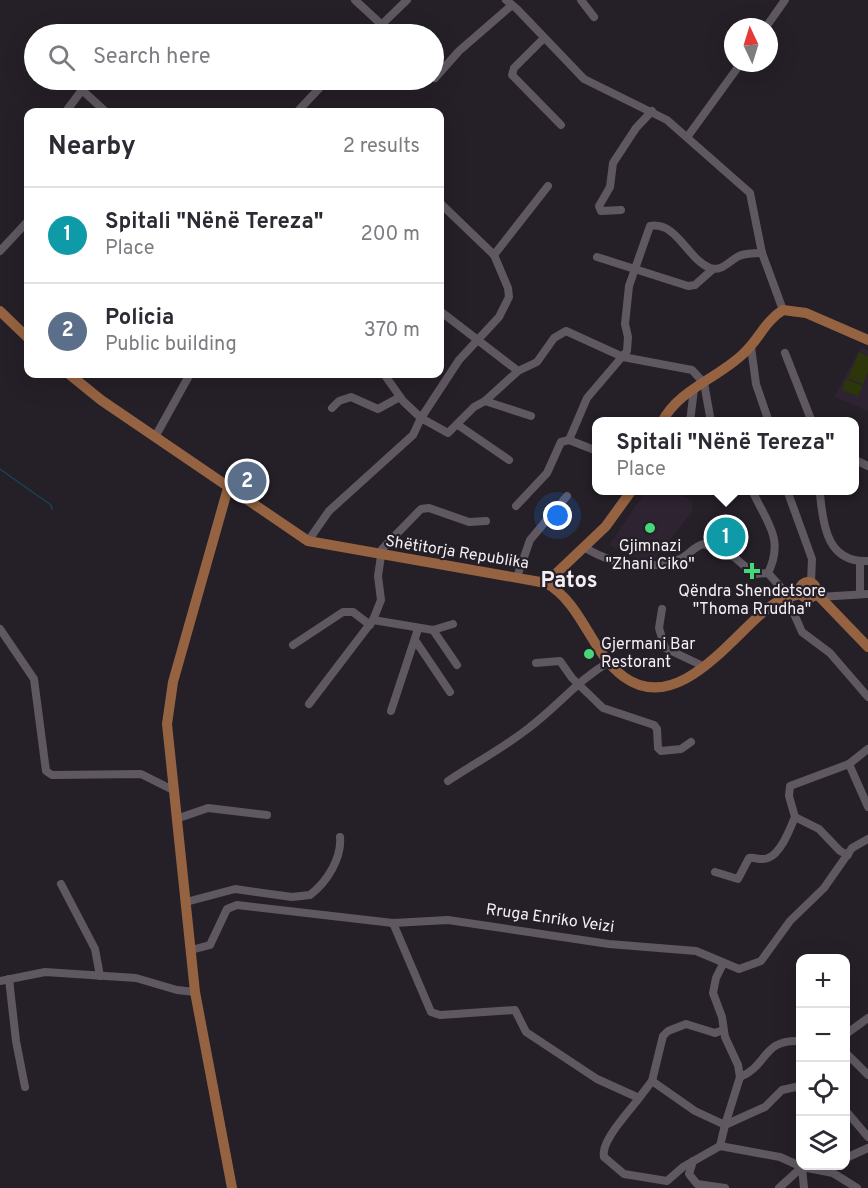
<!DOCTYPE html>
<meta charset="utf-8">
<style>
:root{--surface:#fff;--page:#f2f2f3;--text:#2b2b33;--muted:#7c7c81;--line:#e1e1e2;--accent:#377853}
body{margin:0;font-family:Overpass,sans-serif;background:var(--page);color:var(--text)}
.controls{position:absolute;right:18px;bottom:18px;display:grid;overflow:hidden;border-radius:12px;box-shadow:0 6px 24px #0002}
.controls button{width:54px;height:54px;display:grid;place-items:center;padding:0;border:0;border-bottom:2px solid var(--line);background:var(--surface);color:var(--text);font:30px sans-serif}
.compass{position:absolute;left:724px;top:18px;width:54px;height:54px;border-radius:50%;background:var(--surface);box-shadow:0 6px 24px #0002;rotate:356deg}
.you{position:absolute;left:558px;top:516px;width:21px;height:21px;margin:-15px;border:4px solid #fff;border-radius:50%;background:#1a73e8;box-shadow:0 0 0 9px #1a73e833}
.badge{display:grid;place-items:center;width:39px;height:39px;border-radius:50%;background:var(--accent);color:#fff;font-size:20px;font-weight:700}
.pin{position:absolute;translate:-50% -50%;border:3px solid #fff;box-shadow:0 2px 6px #0006}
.popup{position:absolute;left:592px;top:417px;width:267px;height:78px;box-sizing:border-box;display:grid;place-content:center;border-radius:12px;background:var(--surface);filter:drop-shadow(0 2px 4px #0005);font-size:20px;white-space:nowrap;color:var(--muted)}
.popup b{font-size:22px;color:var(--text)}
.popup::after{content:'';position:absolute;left:50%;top:100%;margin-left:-12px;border:12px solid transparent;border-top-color:var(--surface)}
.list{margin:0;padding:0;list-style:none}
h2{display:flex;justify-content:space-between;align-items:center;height:78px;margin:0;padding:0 24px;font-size:26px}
h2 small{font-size:20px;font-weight:400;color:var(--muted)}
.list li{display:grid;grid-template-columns:39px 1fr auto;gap:18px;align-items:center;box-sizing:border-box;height:96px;padding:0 24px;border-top:2px solid var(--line)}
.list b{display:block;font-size:22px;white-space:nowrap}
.list p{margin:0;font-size:20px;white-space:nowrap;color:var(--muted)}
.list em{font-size:20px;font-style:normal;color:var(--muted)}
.icon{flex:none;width:33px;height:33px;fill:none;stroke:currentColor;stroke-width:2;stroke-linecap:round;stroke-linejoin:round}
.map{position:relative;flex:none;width:868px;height:1188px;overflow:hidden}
.search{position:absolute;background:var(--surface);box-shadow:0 6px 24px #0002;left:24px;top:24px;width:420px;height:66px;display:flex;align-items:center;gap:15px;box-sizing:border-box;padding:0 21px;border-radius:33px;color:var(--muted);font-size:22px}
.panel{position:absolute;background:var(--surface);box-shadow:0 6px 24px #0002;left:24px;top:108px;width:420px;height:270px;border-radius:12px}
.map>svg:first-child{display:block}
.built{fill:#2d2331}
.green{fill:#2c360a}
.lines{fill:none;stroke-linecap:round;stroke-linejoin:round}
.stream{stroke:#184351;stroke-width:1.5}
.minor{stroke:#5f5861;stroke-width:8}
.major{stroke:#956341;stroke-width:10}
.poi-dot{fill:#46d77a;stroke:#251f27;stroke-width:2}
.labels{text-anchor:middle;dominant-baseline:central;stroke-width:4.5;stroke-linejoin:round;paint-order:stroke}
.poi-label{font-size:16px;fill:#f3eff5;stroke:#251f27}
.street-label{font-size:16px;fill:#f3eff5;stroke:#251f27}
.district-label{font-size:22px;font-weight:bold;fill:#f3eff5;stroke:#251f27}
</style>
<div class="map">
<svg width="868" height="1188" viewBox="0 0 868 1188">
<rect width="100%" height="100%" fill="#251f27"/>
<g class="built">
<path d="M861,347L868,350V411L834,397Z"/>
<path d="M646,491H677L692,502V512L652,563L646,564L609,545Z"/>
</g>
<g class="green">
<path d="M859,352L868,356V372L863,384L848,378Z"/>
<path d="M846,379L863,386L858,396L842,390Z"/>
</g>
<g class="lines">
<path class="stream" d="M0,469L51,505L52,509"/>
<g class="minor">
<path d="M355,0L382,25"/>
<path d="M506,0L517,9L584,79L667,120L750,193L762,253L783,310"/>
<path d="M581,0L594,17"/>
<path d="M766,27L785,0"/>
<path d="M372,34L407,0"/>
<path d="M544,38L514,68L512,75L561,125"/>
<path d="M435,78L459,51L512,5"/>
<path d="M70,112L67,110L82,90L106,112"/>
<path d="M297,112L327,80"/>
<path d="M688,136L741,63"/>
<path d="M440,203L494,255L508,288L509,297L499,317L459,360L421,418L448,433L474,407L485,401L531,416"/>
<path d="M621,210L601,211L599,206L610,187L613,163L636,128L652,111"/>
<path d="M0,251L28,221"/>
<path d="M494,255L548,186"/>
<path d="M597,257L688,286L695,285L713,269"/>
<path d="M440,311L518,371"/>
<path d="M751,347L756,384L769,422"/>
<path d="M785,353L812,422"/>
<path d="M485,401L518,371L537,362L554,338L566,331L623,357L692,370L704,383L711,422"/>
<path d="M332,408L339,401L351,397L378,409L400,397"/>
<path d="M690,422L694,389"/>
<path d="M458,425L509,460"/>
<path d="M155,437L190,374"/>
<path d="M569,440L587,398L627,351L628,337L625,324L629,286L650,226C677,221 687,259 710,268C722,272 729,261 739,256C746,253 755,253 762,253"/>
<path d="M569,440L597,451"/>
<path d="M855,460L868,466"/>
<path d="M752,490C766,522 785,538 768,573"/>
<path d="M787,490L812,559L811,582"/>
<path d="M820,494C823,527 828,563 868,561"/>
<path d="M516,506L547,473L561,442L569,440"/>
<path d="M308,541L329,511L413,435L421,418L403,401L384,374"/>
<path d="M585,548C617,566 645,572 680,559C689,555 694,546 704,544L734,557L754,574L768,573L784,591L802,632L830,653L868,697"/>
<path d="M860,561V594"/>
<path d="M517,577L530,540L567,496"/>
<path d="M819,597L868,594"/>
<path d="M662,609L659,628L665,648L705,667"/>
<path d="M373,620L433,630L453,624"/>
<path d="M0,629L34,679L46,771L52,775L141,774L173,790"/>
<path d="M433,630L457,665"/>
<path d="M415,640L450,692"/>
<path d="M293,645L343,612H353L370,625"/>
<path d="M536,663L560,661L572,678L603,708L654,725L657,729L658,748L661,751L681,749L691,742"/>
<path d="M309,704L373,620L381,600L378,576L382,549L421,509L429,508L469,522L486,521"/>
<path d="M391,711L418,629"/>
<path d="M849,764L868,807"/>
<path d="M448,781C475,763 505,747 530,727C559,705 578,680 609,662"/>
<path d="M795,817L819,829L840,851L848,855"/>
<path d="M176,819L208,808L267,815"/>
<path d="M715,872L738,879L749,858C755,857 762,861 768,858C781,853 790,829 795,817L789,796L790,786L849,764L868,749"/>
<path d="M61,884L95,949L100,976"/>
<path d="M186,902L235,889L292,897L310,895C327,882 342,858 340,837"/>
<path d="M393,923L431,1012L440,1015L515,1010L526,1032L597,1079L639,1098L652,1081L663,1036L668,1031L686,1024L715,1033L723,1030"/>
<path d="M191,950L210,945L227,909L237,905L393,923L448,920L609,944L696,951L739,969L761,961L790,921L824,888L852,848L868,839"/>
<path d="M9,979L16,1041L25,1087"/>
<path d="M0,981L45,972L136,978L177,990L195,992"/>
<path d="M846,1034L868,1018"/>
<path d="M846,1053L868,1075"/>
<path d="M740,1077C768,1066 762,1039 800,1041"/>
<path d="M652,1081L695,1111L725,1125L740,1077L738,1065L725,1037L722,1017L713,993L716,978L723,964"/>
<path d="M639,1098C630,1111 600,1141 604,1157L624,1174L667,1181L683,1167L720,1146"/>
<path d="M846,1111L868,1137"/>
<path d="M720,1146L725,1125L765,1107L782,1090L800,1086"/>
<path d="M720,1146L780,1157L802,1167L804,1188"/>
<path d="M846,1158L868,1148"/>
<path d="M693,1161L689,1174L697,1184L725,1188"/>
<path d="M779,1188L802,1167L833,1173L857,1188"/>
</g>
<g class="major">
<path d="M0,311L28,338"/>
<path d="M69,374L101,400L308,541L546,583C583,604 591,653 624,677C678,716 732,636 768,608C778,600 789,597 801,594"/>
<path d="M662,422C678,390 718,378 743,354C758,341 765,321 783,310L806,313L868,340"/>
<path d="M228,488L173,682L167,724L195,992L232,1188"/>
<circle cx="808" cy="590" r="8"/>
<path d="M546,583L606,526L632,490"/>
<path d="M816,593L868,647"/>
</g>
</g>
<g class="poi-dot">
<circle cx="650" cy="528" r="6"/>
<path d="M749 562h6v6h6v6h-6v6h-6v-6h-6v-6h6z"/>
<circle cx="589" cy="654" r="6"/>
</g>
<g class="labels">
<g class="poi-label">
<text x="650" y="547">Gjimnazi<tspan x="650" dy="18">"Zhani Ciko"</tspan></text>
<text x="752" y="592">Qëndra Shendetsore<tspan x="752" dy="18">"Thoma Rrudha"</tspan></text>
<text x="601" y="645" text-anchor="start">Gjermani Bar<tspan x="601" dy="18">Restorant</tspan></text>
</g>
<g class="street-label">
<text transform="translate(457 553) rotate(9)">Shëtitorja Republika</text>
<text transform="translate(550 919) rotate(8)">Rruga Enriko Veizi</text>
</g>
<g class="district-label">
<text x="569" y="581">Patos</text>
</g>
</g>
</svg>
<div class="controls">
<button>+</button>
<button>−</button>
<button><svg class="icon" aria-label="locate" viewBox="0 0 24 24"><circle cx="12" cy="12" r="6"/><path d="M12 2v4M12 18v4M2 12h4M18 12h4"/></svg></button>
<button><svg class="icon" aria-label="layers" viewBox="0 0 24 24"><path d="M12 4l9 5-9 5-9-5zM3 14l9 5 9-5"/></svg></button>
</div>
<svg class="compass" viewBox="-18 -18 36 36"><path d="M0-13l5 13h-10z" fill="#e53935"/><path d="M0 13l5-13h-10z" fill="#7c7c81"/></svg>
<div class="you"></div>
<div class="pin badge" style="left:726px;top:537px;background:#0f9aa8">1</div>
<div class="popup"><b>Spitali &quot;Nënë Tereza&quot;</b>Place</div>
<div class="pin badge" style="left:247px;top:481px;background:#5c6f8a">2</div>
<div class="search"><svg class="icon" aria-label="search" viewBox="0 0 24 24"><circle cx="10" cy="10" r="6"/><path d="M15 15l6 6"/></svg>Search here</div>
<section class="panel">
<h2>Nearby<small>2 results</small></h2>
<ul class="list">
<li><span class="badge" style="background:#0f9aa8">1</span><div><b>Spitali &quot;Nënë Tereza&quot;</b><p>Place</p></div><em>200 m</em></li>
<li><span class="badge" style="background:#5c6f8a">2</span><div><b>Policia</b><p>Public building</p></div><em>370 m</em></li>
</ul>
</section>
</div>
